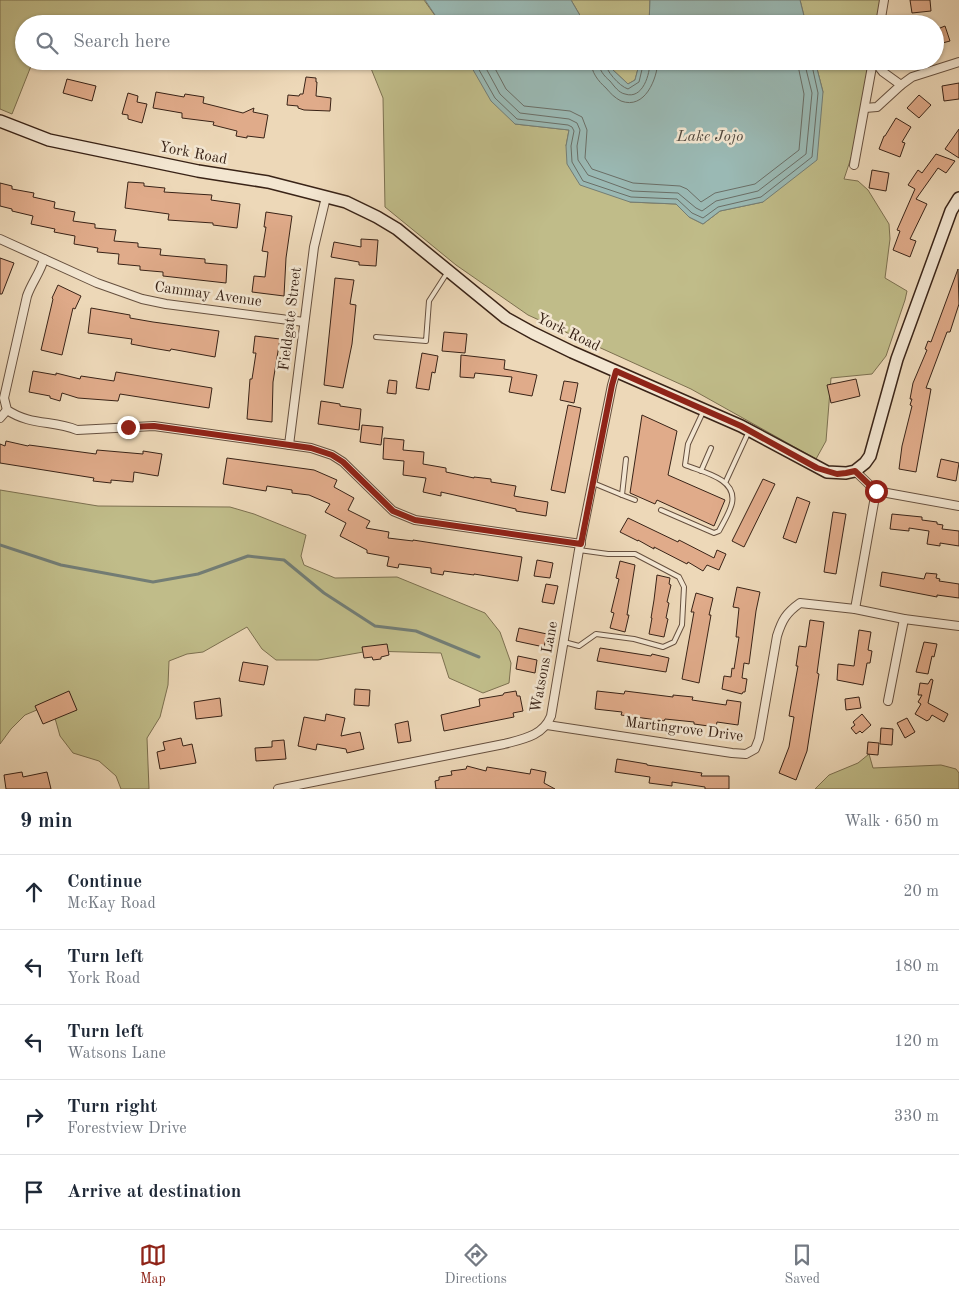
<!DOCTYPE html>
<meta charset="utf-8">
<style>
:root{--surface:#fff;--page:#f6f6f7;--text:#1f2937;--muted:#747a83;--line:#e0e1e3;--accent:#8f2418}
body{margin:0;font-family:"Old Standard TT",serif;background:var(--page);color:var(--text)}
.stop{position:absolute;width:15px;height:15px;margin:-11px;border:4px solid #8f2418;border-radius:50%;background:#fff}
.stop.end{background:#8f2418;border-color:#fff;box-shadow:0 1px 5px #0008}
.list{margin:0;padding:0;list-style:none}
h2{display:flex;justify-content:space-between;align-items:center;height:65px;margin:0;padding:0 20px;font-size:21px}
h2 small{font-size:16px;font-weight:400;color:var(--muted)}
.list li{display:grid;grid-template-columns:32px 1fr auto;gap:15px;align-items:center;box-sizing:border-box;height:75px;padding:0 20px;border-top:1px solid var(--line)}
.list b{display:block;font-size:19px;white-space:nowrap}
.list p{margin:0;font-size:16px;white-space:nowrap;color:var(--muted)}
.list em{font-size:16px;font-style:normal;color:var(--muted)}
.icon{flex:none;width:28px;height:28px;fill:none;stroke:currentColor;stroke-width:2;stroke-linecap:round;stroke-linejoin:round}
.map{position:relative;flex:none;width:959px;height:789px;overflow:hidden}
.search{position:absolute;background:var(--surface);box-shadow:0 1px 4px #0004;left:15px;right:15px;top:15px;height:55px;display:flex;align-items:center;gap:12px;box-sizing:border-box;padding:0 18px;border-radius:28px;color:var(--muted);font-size:19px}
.sheet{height:440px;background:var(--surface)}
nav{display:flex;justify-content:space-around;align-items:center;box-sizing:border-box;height:70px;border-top:1px solid var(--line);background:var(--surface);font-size:14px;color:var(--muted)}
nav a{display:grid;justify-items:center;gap:2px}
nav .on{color:var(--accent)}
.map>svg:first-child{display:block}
.green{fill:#c0bc89;stroke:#7c7050}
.water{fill:#9ab9b4;stroke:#737d75}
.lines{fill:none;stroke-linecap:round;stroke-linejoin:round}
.shore{stroke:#6a6e66;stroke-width:1}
.stream{stroke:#737d75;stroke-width:3}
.building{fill:#e0ab8a;stroke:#392317}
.lane-casing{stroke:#66503f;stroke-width:6}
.street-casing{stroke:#66503f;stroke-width:10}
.secondary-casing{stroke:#392317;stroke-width:14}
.lane{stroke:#f3e6d1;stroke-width:4}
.street{stroke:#f3e6d1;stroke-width:8}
.secondary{stroke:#f3e6d1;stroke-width:11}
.route{stroke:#8f2418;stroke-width:6}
.labels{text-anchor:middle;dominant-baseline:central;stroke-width:5;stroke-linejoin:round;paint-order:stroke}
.street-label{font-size:15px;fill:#392317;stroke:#f3e6d1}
.water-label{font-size:16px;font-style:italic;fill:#51483e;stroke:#f3e6d1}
</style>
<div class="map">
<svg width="959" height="789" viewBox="0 0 959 789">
<rect width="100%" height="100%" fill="#edd8b8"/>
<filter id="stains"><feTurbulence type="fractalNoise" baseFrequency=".004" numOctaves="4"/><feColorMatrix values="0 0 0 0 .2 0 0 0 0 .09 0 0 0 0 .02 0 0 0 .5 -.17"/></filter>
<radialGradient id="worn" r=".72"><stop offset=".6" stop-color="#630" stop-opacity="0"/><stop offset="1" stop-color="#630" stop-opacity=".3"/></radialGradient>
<g class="green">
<path d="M0,0H424L441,24H24V61H33L12,114L0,109Z"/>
<path d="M571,0H650L649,24H585Z"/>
<path d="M800,0H888L883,24H806Z"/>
<path d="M368,61H468L515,124L569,130L566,146L630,202L676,204L689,217L703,224L720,211L763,202L823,92L815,61H874L863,122L844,179L858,181L868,190L889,224L890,239L885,278L907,291L905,300L886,356L872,374L831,378L826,441L816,459L691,389L528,315L456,265L385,207L383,98Z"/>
<path d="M608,61H640L635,80L628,84L613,70Z"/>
<path d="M0,490L98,506L230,507L254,514L306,535L301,556L304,565L335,578L397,577L485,613L500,632L511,663L509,683L483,693L449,678L441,653L369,651L318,660H276L262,649L247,627L203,652L187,654L169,661L168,685L160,717L147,738L149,789H121L116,776L99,761L73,753L60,736L51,704L25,715L11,729L0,744Z"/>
<path d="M869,754L873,768L941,765L956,769L959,773V789H815L829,775L858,763Z"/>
</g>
<g class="water">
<path d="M425,0H571L585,24H441Z"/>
<path d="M650,0H800L806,24H649Z"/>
<path d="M468,61H608L613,70L628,84L635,80L640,61H815L823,92L817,160L763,202L720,211L703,224L689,217L676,204L630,202L580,185L567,164L566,146L569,130L515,124L491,101Z"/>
</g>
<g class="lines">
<g class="shore">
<path d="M474,61L495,98L517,119L568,125L572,127L574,131L571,146L572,162L583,181L631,197L677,199L692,213L703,218L718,207L761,197L812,157L818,93L811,61"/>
<path d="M482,61L500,94L520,113L569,119L577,123L580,130L577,146L578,160L588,175L632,191L678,193L696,208L702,211L716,201L758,191L806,154L812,93L804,61"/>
<path d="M491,61L506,89L524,106L570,111L582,117L587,130L585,158L592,169L633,183L680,186L687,189L701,202L715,193L755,184L799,150L804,94L797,61"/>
<path d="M591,61C591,72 598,81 606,88C610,93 615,98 621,101C645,110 657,79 658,61"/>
<path d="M598,61C599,70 604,76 610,81C614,86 619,93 625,94C643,100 650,74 650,61"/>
<path d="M604,61C606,71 619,86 628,89L639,82L644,61"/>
</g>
<path class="stream" d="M0,545L61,565L153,582L198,574L248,556L284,560L324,593L375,626L416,631L479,657"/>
</g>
<g class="building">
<path d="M910,0H930L931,11L912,13Z"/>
<path d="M945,26L950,41L935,45V30Z"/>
<path d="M306,77L316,78V82H317L316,96L331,98L330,111L304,110L298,108V106L287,105L288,95L299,96L300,94H303Z"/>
<path d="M67,79L96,86L92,101L63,93Z"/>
<path d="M959,83V99L944,101L942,86Z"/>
<path d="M156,92L184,97L185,94L204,97L203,103L243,113L254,108L253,112L268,115L264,138L247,136V138L236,136L237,131L213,125L214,122L182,118V113L153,108Z"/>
<path d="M128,93L138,96L137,102L147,104L142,123L128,119V115L122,114Z"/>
<path d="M919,95L931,105L919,118L907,108Z"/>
<path d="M896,118L911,127L902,142L905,143L900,157L879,149L884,136H885Z"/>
<path d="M959,129V158L945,149Z"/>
<path d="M936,154L955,161L946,173L938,168L916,199L927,204L910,239L916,241L910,257L893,250L900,231L897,230L915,189L908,185L918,170L922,173Z"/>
<path d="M872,170L889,173L886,191L869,188Z"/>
<path d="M128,182L144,183V186L165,188L164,192L212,195L211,200L240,204L237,228L213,225V223L168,220L169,214L125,208Z"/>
<path d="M0,183L12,186V189L34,193L33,197L55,202L54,208L75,212L73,221L95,224V228L116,230L114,241L138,243V247L161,249L160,255L205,259V263L227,265L226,283L163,276V272L140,270V266L118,264L119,254L97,252L98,248L74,244L75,236L54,232L55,229L31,224L33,216L12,211V209L0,206Z"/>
<path d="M266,212L292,216L286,258L284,296L252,292L254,276L265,277L268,252L262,251L266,227H264Z"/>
<path d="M361,239L378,240L376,266L359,265V262L331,257L334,242L361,247Z"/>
<path d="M0,258L14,263L2,294H0Z"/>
<path d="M958,269L959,304L950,332H947L926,388L931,389L916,472L899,469L902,446L912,406L910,405L912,399H910L913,383L927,350L925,349L928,341L931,342Z"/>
<path d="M335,278L354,280L350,304L356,305L352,344L343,388L324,385Z"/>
<path d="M58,285L81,296L75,309L73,308L62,355L41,350L53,299L52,298Z"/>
<path d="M91,308L130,315V318L153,322L219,331L215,357L171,349L170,351L152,348L131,344L132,339L88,333Z"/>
<path d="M444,332L467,334L465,353L442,351Z"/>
<path d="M255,336L280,339L273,382L272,422L247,419L250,379H252L256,353H253Z"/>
<path d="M422,353L438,356L435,373L432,372L429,390L416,388Z"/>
<path d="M461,355L505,360L504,369L537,375L532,396L509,392L512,377L475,373L474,378L460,377Z"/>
<path d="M33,371L56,375V373L80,379L81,376L114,381L116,372L212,388L209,408L120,394L118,401L78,398L62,393L60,401L50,398V396L29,392Z"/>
<path d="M856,379L860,396L831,403L827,385Z"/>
<path d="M389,380L397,381L396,394L387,393Z"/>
<path d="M564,381L578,383L574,403L560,400Z"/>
<path d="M321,401L340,404V406L361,409L359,430L318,424Z"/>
<path d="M568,405L581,408L565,493L551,490Z"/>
<path d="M642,415L677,431L668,475L725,500L714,526L657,500L655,504L630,493Z"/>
<path d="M362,425L383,427L381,445L360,442Z"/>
<path d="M384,438L404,440L403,450L424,452L423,464L446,468V472L474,478V477L491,479V482L516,486L514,496L548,502L546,516L516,511V509L441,492V496L423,492L426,478L403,475L404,461L383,459Z"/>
<path d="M6,441L28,446L29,445L96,454L97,450L143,454V451L162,454L158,476L134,472L133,482L111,480V483L93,481L94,478L0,463V444L5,446Z"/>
<path d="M227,458L314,470L337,480L334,487L354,498L348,510L370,521L366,528L389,532L388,538L413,541V540L522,557L518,581L474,574V575L444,571L443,575L431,573V568L399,564L398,568L387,566L389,557L367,553V550L340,536L346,523L325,512L330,504L309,495L292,493V490L267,486L266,491L223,484Z"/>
<path d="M941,459L959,463L956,481L937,477Z"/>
<path d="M763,479L775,484L744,547L732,541Z"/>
<path d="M797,497L810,502L796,543L783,538Z"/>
<path d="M833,512L846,514L836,574L824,572Z"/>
<path d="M892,514L922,517V520L937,522V524L943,525L942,529L959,531V546L940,543V546L927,544L929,531L909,528V531L890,529Z"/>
<path d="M628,518L678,542L679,540L714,558L717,550L726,554L719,570L707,565L703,571L688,562L687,564L654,547V549L638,540V541L620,532Z"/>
<path d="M537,560L553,563L550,578L534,576Z"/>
<path d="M620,561L635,565L627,615H629L625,632L610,628L614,613L611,612L619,579L616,578Z"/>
<path d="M882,572L924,579L926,573L937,574L936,578L940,579L939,581L959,584V598L937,595V597L880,586Z"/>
<path d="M657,575L670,578L669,584L671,585L667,602L669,603L666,618L668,619L664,637L649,634L652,618H651L654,600Z"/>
<path d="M546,584L558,586L554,604L542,602Z"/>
<path d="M737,587L760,592L756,611L749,664L744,663L742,678L747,679L745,692H743L742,694L722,689L724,676L731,677L732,668L734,669L739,637H736L739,608L733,607Z"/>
<path d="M696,593L713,598L709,615H711L699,683L682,679L694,612H691Z"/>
<path d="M810,620L824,622L817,673L819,674L807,751L796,780L779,773L789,747L794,717L789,716L798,666H796L799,646L806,647Z"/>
<path d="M519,628L547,634L544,647L516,641Z"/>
<path d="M859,630L871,632L868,650L872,651L870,663H867L863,685L837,680L838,664L854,666Z"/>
<path d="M924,642L937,644L934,657L932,656L928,674L916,672Z"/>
<path d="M387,644L389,655L381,657V659L373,660L372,657L364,658L362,647Z"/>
<path d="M600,648L651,656L652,654L669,658L666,672L597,661Z"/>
<path d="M518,656L537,660L535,673L516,669Z"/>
<path d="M243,662L268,666L264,685L239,681Z"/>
<path d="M931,679L933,680L928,703L948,714L944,722L932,715L929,720H928L927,721L915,714L921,704L918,702L922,695H918L920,683L928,684Z"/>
<path d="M355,689L370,690L369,706L354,705Z"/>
<path d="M69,691L77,710L43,724L35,706Z"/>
<path d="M516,691L517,696H520L523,711L513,713L514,717L444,731L441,715L480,706L479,699L503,695L504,693Z"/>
<path d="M597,691L624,694L625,691L673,697V695L693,697L692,700L726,705L727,700L741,702L738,725L717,722L716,727L694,724V722L665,719L664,721L621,715L622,712L595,709Z"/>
<path d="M859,697L861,708L846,710L845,699Z"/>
<path d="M220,698L222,716L196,719L194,702Z"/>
<path d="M326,714L345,718L341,736L360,732L364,749L347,753L346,749L317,744L316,750L298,746L304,717L325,721Z"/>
<path d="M862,714L871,725L862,733L860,731L856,734L851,728L855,725L853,722Z"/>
<path d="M907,718L915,732L905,738L897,723Z"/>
<path d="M408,721L411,741L398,743L395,724Z"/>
<path d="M881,728L893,729L892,745L880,744Z"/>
<path d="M181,738L183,746L192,744L196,763L160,769L157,752L165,750L163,742Z"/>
<path d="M284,740L286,759L256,761L255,748L272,747V741Z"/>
<path d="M868,742L879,743L878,755L867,754Z"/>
<path d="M617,759L647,764V765L702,773L701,776H729V789H705V787L672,782V786L649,783L650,777L615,772Z"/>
<path d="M467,766L486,771L487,767L530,774L531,769L546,772L544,783L555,789H436L435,781L439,780V777L452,775L451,771L466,769Z"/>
<path d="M22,772L23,777L47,772L51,789H6L4,775Z"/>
</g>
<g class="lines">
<g class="lane-casing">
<g id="lane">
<path d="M376,337L426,341L429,301L447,273"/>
<path d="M701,471L711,448"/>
<path d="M726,481L749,431"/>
<path d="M593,483L622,495L626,459"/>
<path d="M622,495L635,500"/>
<path d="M661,510L714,533L719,531C723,523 730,512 732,503C737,478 702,472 685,465L688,444L703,412"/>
<path d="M564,642L579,646L596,634L634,639L663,647L674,642L682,625L684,587L679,577L635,554H608L579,550"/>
</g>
</g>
<g class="street-casing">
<g id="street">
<path d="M880,24L884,0"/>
<path d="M874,61L883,72L901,85"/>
<path d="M865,108L877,107L901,85L912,77L959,62"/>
<path d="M854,165L873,61"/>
<path d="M0,239L97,283L142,299L166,304L304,322"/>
<path d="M44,259C40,273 32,282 27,296L4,398L7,410C31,426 53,420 77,430L154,426L311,448L332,455L343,462L393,511L415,520L581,544"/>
<path d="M0,418L7,410"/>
<path d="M289,445L314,247L326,197"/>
<path d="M855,471L876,491L959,506"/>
<path d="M855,609L876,491"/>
<path d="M888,701L904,619"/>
<path d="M547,725L732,753L746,754L755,749L759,739L777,636C782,620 786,613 800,603L855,609L904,619L959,626"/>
<path d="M278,789L504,744C523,739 543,736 551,716L579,550L612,385L616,371"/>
</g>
</g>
<g class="secondary-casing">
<path id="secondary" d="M0,121L49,140L198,171L268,182L346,202L377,217L397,229L506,318L533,333L572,352L741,426L827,472L846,473L855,471L865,463L870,456L897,359L951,211L959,198"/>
</g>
<use href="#lane" class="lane"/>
<use href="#street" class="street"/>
<use href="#secondary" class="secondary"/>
</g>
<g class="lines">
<path class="route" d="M128,427L154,426L311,448L332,455L343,462L393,511L415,520L581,544L612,385L616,371L741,426L817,468L837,474L846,473L855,471L876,491"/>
</g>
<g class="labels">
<g class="street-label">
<text transform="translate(193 154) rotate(11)">York Road</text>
<text transform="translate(208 295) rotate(8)">Cammay Avenue</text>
<text transform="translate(291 319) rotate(-83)">Fieldgate Street</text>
<text transform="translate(568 333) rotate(26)">York Road</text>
<text transform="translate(545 667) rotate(-79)">Watsons Lane</text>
<text transform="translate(684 730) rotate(7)">Martingrove Drive</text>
</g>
<g class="water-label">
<text x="710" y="137">Lake Jojo</text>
</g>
</g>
<rect width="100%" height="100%" filter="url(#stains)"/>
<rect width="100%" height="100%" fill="url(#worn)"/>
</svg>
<div class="stop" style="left:876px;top:491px"></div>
<div class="stop end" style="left:128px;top:427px"></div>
<div class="search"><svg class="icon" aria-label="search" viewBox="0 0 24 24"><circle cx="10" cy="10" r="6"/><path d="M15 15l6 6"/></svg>Search here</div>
</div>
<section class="sheet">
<h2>9 min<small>Walk · 650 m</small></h2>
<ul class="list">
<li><svg class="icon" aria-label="ahead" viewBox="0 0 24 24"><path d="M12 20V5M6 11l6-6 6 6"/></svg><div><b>Continue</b><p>McKay Road</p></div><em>20 m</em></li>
<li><svg class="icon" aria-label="left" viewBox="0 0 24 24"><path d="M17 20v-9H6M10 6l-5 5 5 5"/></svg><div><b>Turn left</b><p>York Road</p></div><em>180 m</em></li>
<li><svg class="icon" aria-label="left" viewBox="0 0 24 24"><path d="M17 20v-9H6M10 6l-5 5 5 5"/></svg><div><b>Turn left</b><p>Watsons Lane</p></div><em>120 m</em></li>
<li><svg class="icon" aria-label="right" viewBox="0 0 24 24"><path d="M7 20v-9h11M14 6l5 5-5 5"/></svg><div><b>Turn right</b><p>Forestview Drive</p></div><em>330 m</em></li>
<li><svg class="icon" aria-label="arrive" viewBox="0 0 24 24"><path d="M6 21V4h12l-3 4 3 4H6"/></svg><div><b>Arrive at destination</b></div></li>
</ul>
</section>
<nav>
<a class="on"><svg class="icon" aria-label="map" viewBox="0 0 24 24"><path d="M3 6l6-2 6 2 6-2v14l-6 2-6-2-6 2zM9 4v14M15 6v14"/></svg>Map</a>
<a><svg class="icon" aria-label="directions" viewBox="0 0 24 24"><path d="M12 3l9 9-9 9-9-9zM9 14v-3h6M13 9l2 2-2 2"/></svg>Directions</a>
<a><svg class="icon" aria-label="saved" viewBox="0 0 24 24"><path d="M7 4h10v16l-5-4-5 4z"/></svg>Saved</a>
</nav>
